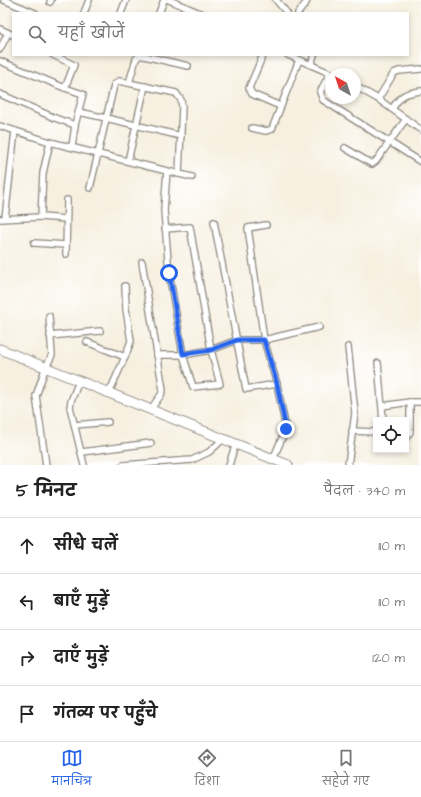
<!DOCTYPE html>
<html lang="hi">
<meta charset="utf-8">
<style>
:root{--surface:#fff;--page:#f2f2f2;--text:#222;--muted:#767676;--line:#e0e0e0;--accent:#2563eb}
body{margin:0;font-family:"Architects Daughter","Playpen Sans Deva",sans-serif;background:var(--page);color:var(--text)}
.controls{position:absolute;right:12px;bottom:12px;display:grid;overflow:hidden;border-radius:0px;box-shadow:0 2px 6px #0003}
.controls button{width:36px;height:36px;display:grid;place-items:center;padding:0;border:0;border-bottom:1px solid var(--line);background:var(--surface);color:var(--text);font:20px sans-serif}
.compass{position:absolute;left:325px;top:68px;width:36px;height:36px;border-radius:50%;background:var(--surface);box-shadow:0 2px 6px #0003;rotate:321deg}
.stop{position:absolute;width:12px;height:12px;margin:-9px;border:3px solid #2563eb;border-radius:50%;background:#fff}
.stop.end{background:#2563eb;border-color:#fff;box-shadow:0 1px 4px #0008}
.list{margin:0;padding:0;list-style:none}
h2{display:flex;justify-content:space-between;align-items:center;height:52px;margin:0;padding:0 16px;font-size:17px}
h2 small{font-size:13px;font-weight:400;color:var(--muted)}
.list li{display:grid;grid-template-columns:26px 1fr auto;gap:12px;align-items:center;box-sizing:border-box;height:56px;padding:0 16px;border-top:1px solid var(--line)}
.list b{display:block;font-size:15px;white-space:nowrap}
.list em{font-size:13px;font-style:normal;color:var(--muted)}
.icon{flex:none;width:22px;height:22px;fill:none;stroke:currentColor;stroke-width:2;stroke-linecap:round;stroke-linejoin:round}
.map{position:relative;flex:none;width:421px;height:465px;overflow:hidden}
.search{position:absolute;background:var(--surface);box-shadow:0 2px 6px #0003;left:12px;right:12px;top:12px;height:44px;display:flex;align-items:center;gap:10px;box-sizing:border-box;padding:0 14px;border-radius:0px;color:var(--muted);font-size:15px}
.sheet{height:276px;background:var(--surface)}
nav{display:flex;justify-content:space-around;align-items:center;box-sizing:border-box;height:56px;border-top:1px solid var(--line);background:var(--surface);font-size:11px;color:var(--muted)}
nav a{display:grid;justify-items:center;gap:2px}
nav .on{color:var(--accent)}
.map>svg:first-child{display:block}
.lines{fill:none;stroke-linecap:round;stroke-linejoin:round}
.minor-casing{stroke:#8a867e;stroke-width:8}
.trunk-casing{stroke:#8a867e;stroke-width:11}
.minor{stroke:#fff;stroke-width:5.5}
.trunk{stroke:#fff;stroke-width:9}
.route{stroke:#2563eb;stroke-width:5}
</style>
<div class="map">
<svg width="421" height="465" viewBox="0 0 421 465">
<rect width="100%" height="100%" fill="#fff"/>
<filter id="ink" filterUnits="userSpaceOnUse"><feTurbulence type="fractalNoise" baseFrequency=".025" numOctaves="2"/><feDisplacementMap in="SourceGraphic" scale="8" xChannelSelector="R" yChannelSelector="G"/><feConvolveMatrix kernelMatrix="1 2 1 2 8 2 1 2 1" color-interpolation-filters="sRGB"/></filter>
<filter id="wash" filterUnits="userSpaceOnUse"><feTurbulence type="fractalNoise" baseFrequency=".012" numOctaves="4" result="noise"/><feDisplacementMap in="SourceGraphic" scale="16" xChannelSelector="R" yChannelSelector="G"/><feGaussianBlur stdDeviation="0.9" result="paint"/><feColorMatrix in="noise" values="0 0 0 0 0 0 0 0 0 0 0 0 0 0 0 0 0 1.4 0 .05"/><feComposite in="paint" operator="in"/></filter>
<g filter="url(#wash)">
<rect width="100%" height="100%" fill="#f7f0e0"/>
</g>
<g filter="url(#ink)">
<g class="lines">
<g class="minor-casing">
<g id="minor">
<path d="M4,0L35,13"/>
<path d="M169,0L200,13"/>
<path d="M276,0L287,13"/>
<path d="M50,2L51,0"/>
<path d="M84,13L89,0"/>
<path d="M121,13L126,0"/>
<path d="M159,13L164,0"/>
<path d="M298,13L306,3L307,0"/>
<path d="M0,29L13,35"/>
<path d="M0,49L8,33"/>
<path d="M263,55L249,88L252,94L280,106"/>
<path d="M288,55L332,74"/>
<path d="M0,61L65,88L74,65L53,55"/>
<path d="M311,65L314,55"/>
<path d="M330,73L320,92L323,100L421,162"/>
<path d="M129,83L136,59L140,55L188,66"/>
<path d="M355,86L378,99L421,130"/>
<path d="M0,94L55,118L75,125L83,94L65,88"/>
<path d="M378,99L394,73L399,71L421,69"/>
<path d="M392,109C401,95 404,93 421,91"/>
<path d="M79,112L106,118L181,136"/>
<path d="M0,126L50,142L43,173L41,217L0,219"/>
<path d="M252,128L266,131L272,129L299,60"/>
<path d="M50,142L167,171L164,210L169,273L183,355L193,387L220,384L211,350L190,227L165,229"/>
<path d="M72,147L75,125"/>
<path d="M345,148L372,164L376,161L406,119"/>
<path d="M128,161L145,86"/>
<path d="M167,171L192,177"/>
<path d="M90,188L114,85L119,81L176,93L181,100L182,107L179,174"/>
<path d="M41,217L66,219"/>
<path d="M5,218L15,131"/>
<path d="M214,222L246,389L277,384"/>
<path d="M266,225L248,228L264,340L277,384L286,429L273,459"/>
<path d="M34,243L66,245"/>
<path d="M66,254L67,200"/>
<path d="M142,262L163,390L161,395L150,410"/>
<path d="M50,336L100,331"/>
<path d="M87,342L125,357L109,393"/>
<path d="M157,355H183L211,350L237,340H264L319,327"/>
<path d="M125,357L131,341L126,309L125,286"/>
<path d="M378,363L383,420"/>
<path d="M46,367L52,355L49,316"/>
<path d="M44,372L36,396L46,465"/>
<path d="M77,386L71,401L70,407L84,465"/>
<path d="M382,406L410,402H421"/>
<path d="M75,425L108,422"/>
<path d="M352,431L376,432"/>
<path d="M406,438L410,432V402"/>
<path d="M82,452L151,443"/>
<path d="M123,465L192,460L209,452L219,443"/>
<path d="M229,465L234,449"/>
<path d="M348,465L355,413L348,347"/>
</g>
</g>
<g class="trunk-casing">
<path id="trunk" d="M0,349L288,465"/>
</g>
<use href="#minor" class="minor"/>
<use href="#trunk" class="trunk"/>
</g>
</g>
<g class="lines" filter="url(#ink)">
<path class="route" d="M169,273L183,354L211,350L237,340H264L277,384L286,429"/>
</g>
</svg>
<div class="controls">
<button><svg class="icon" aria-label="locate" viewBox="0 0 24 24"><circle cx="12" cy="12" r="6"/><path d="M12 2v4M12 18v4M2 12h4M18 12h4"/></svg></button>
</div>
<svg class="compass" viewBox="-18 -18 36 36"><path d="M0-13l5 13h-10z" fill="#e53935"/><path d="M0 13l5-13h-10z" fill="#767676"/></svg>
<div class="stop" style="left:169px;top:273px"></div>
<div class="stop end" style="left:286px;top:429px"></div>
<div class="search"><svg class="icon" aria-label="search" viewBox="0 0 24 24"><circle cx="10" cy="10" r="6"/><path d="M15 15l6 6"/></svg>यहाँ खोजें</div>
</div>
<section class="sheet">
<h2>5 मिनट<small>पैदल · 340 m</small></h2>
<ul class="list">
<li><svg class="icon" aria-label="ahead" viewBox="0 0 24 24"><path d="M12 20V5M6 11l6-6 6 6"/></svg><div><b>सीधे चलें</b></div><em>110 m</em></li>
<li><svg class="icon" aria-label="left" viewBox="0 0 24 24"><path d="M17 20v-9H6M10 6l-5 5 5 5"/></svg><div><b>बाएँ मुड़ें</b></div><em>110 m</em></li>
<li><svg class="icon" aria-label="right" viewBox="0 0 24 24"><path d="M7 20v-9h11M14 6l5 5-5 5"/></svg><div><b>दाएँ मुड़ें</b></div><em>120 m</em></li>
<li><svg class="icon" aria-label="arrive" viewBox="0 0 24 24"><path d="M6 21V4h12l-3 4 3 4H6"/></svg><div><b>गंतव्य पर पहुँचे</b></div></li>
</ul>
</section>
<nav>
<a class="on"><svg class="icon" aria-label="map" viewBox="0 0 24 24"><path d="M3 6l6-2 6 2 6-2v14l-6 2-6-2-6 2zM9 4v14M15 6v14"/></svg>मानचित्र</a>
<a><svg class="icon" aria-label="directions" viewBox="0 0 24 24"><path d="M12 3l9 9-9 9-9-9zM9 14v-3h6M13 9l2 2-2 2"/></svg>दिशा</a>
<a><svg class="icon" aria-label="saved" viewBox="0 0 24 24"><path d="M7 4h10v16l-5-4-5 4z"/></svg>सहेजे गए</a>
</nav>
